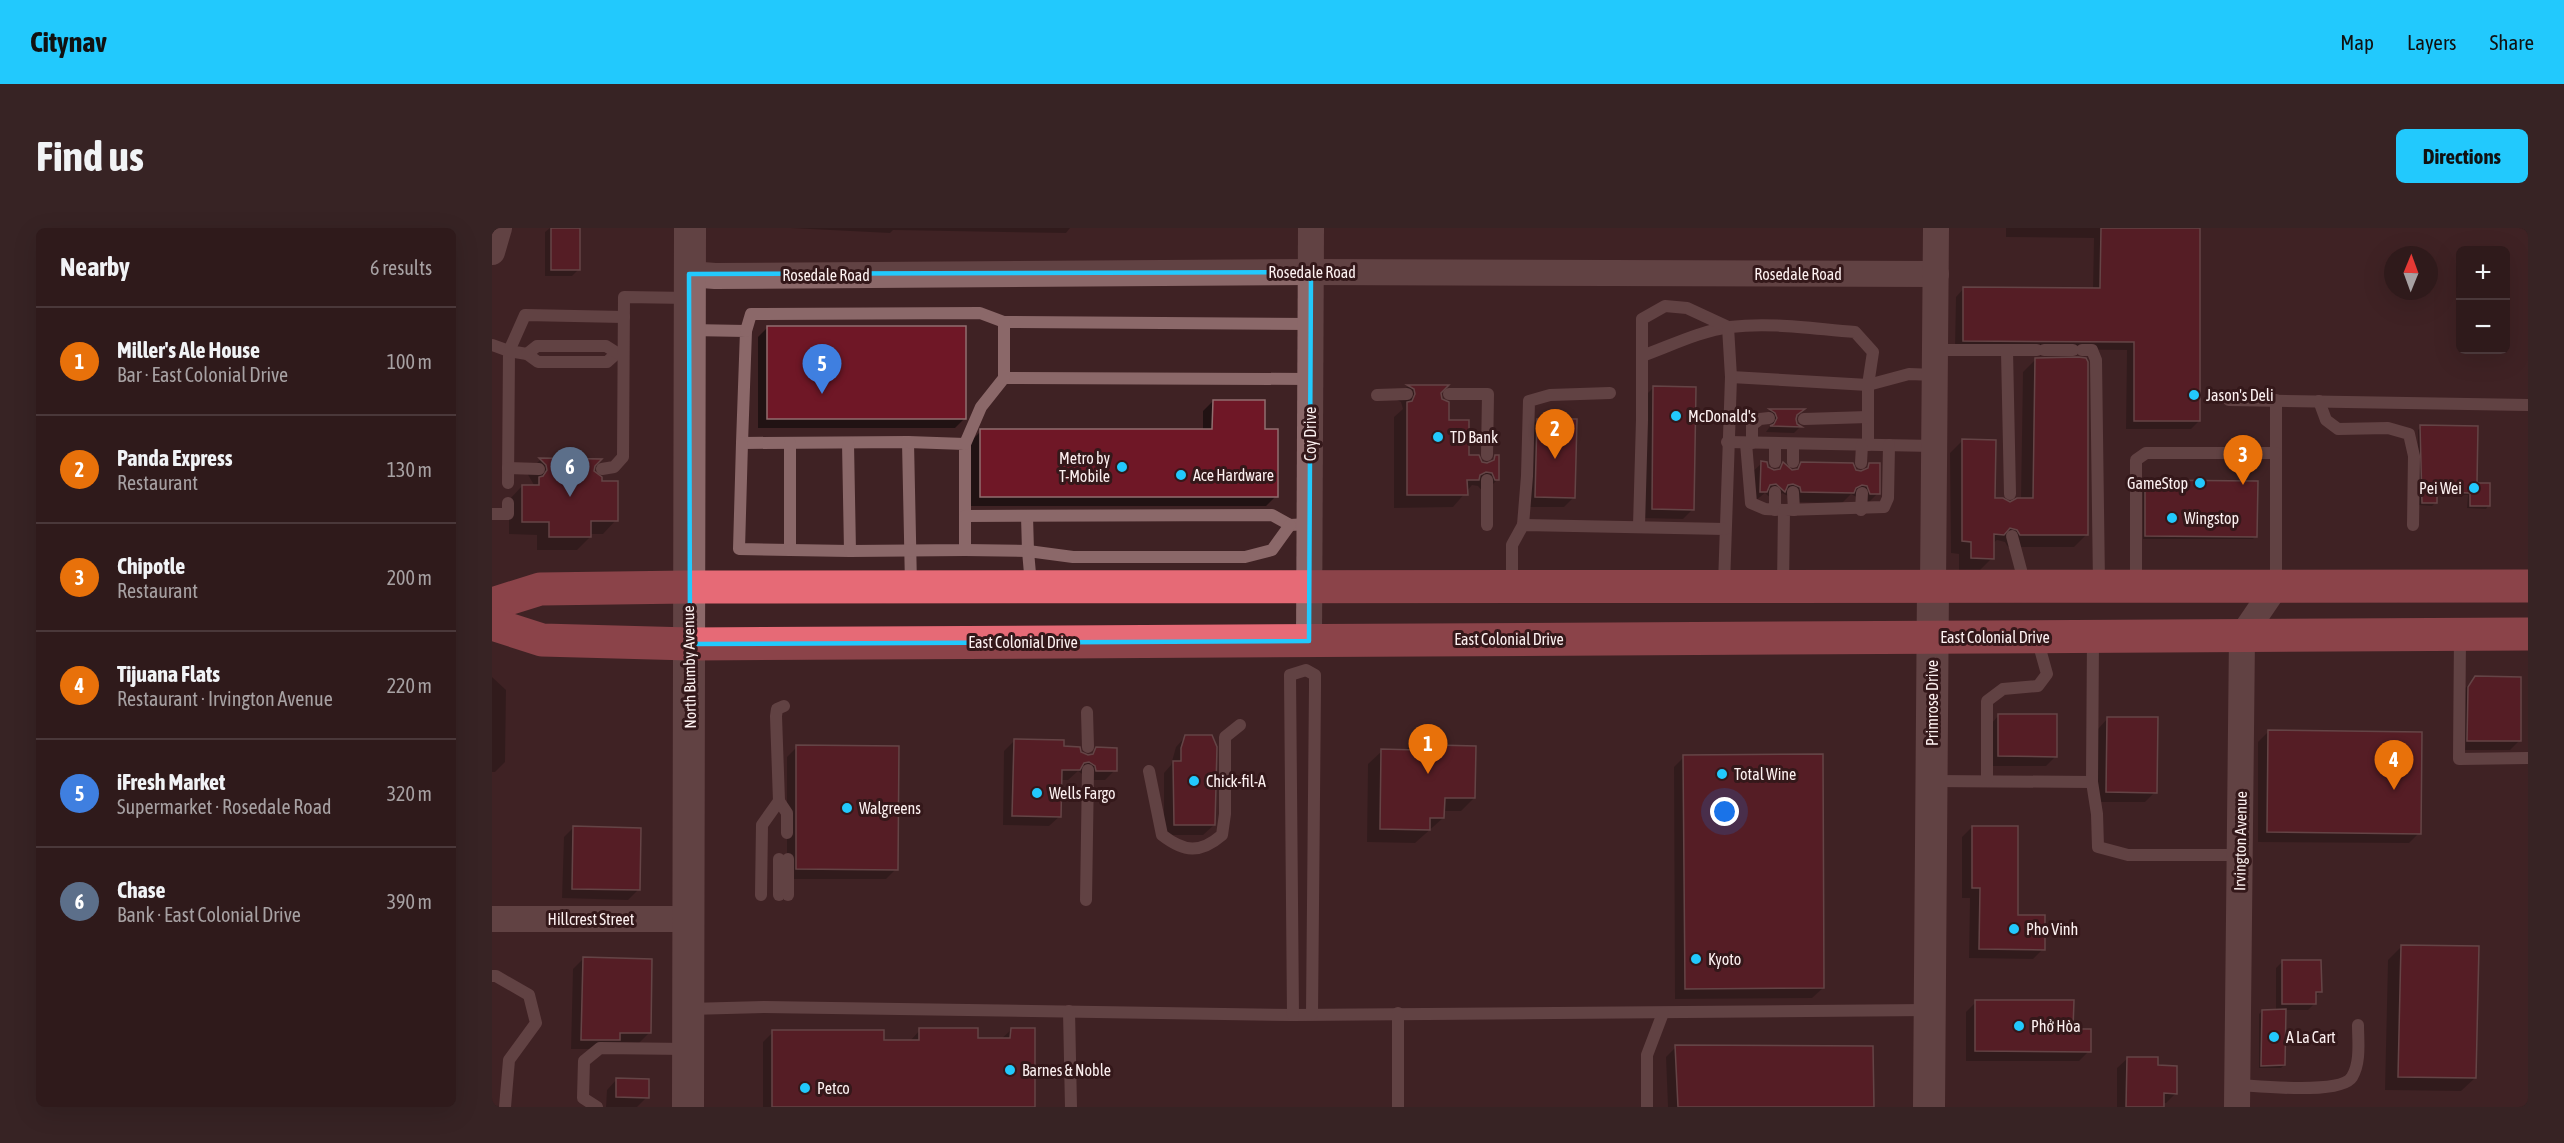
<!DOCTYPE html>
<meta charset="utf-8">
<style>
:root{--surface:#2f1a1b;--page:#372324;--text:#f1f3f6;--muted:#a7a1a3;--line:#4a383a;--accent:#22c9fd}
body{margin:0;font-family:"Asap Condensed",sans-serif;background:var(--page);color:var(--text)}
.controls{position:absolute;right:18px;top:18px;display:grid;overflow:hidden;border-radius:9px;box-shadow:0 6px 24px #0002}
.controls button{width:54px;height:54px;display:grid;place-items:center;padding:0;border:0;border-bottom:2px solid var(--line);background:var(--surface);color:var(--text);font:30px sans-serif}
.compass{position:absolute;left:1892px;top:18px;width:54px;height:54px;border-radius:50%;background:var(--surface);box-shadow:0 6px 24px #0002;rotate:1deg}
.you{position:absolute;left:1233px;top:584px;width:21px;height:21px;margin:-15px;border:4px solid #fff;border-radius:50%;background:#1a73e8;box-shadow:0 0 0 9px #1a73e833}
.badge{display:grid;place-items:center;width:39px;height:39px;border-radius:50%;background:var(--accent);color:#fff;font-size:20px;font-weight:700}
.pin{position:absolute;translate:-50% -50px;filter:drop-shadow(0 2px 3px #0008)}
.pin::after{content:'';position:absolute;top:32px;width:21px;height:18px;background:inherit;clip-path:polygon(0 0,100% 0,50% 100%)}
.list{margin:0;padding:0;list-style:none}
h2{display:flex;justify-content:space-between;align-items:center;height:78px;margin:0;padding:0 24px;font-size:26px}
h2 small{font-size:20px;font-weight:400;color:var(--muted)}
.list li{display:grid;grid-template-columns:39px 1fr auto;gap:18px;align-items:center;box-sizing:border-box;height:108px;padding:0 24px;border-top:2px solid var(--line)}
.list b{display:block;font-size:22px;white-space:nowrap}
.list p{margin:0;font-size:20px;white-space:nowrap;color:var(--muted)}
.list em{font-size:20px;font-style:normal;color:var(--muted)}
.map{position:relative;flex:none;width:2036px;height:879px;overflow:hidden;border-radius:9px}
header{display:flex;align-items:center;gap:36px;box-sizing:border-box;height:84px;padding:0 30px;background:var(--accent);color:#111}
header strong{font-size:28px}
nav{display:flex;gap:33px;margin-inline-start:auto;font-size:21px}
.intro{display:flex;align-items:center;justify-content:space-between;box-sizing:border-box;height:144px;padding:0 36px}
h1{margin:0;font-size:42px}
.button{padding:15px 27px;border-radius:9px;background:var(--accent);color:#111;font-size:21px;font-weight:700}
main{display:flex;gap:36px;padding:0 36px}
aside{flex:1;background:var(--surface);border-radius:9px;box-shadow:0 6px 24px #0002}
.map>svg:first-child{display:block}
.shadow{fill:#0007}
.building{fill:#6f1726;stroke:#916e6f;stroke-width:1.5}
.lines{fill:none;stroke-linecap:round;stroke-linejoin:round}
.service{stroke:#8b6869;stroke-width:12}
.minor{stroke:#8b6869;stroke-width:26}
.tertiary{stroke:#8b6869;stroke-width:32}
.trunk{stroke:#e66a76;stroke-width:33}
.marked{fill:none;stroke:#22c9fd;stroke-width:4.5;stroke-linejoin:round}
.poi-dot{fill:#22c9fd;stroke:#34181a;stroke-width:2}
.labels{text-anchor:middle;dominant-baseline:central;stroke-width:6;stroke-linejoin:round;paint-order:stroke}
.street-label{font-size:16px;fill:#fcf0f0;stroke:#34181a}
.poi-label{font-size:16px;fill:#fcf0f0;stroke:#34181a;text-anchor:start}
</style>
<header>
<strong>Citynav</strong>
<nav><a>Map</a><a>Layers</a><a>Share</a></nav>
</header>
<div class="intro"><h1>Find us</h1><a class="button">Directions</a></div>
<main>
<aside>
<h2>Nearby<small>6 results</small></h2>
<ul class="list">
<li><span class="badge" style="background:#e8710a">1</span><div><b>Miller's Ale House</b><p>Bar · East Colonial Drive</p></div><em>100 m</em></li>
<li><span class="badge" style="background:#e8710a">2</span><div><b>Panda Express</b><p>Restaurant</p></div><em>130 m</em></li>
<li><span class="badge" style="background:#e8710a">3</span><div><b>Chipotle</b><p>Restaurant</p></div><em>200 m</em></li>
<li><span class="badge" style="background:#e8710a">4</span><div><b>Tijuana Flats</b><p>Restaurant · Irvington Avenue</p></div><em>220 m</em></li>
<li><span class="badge" style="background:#3f7fe0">5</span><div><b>iFresh Market</b><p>Supermarket · Rosedale Road</p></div><em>320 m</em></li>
<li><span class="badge" style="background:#5c6f8a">6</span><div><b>Chase</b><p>Bank · East Colonial Drive</p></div><em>390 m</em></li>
</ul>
</aside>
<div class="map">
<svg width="2036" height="879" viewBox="0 0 2036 879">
<rect width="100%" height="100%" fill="#3f2224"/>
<g class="shadow">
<path d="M58,0H87L86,42L80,48H53V4Z"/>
<path d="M298,0H578L574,5L401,2L398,5Z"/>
<path d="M1514,0H1706L1707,193L1699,201H1634L1635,122L1463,120L1464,69L1472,60L1601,62L1602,10L1514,9Z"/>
<path d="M276,99L473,190L463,200H266V109Z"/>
<path d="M1543,132L1594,307L1582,319H1516L1513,314L1505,312L1500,316V330L1488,342H1467V326L1459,325L1458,225L1470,213L1502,271L1518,276L1529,271L1531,144Z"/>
<path d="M915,159H953L948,164L955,193L976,228L995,237L1004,228L1005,252L992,265L986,258L980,257L961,279L902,280V189L911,181L909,174L903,171Z"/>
<path d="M1162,159L1201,281L1191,291L1150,290L1152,169Z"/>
<path d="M721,173L772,203L784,268L774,278H479V213L489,203H711V183Z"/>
<path d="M1278,183H1309L1303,188L1304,197L1308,199L1302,205L1274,204L1279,197L1277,191L1272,189Z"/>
<path d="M1045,192L1082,269L1072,279H1034L1035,202Z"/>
<path d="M1929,199L1984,257L1996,278L1994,281L1975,280L1976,267H1943V275L1940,278L1927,277L1926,202Z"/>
<path d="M48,232H106L101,237L100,244L109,254L124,292L111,306H98V309L85,322H45V307L17,306V272L30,258L42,257L35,245Z"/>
<path d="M1270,235L1284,243L1291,236L1300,244L1310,236L1370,244L1378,237L1386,265L1376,275L1359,266L1350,275L1299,274L1298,269L1290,265L1282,273L1273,265L1263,273L1259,245Z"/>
<path d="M1654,254L1764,308L1761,311H1651V256Z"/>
<path d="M0,449L14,462L13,534L3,544H0Z"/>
<path d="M1984,450L2028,512L2018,522H1966L1973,460Z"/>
<path d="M1507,487L1564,528L1554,538H1496L1497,498Z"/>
<path d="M1616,490L1663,564L1653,574H1605L1606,501Z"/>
<path d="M1777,503L1927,605L1917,615L1766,614V514Z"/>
<path d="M694,508L722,597L711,607H672V545L679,537L684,519Z"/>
<path d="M926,510L982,570L969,583H951V590L923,615L875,614L876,536L890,523H913Z"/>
<path d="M522,513L570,520L597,528L605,521L623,542L613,552H594L593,548L586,543L576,552H568V588L557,598L511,597L512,523Z"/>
<path d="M305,519L404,641L394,651H295V529Z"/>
<path d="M1192,529L1331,760L1320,770L1183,771L1182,539Z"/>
<path d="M82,599L146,662L136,672L70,670L72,609Z"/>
<path d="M1480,599L1524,688L1551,721L1541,731L1477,730L1478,670H1470V609Z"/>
<path d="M1910,718L1983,850L1969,863L1893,862L1896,732Z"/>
<path d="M91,731L157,805L147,815L116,821H79L81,741Z"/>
<path d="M1791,733L1828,764L1823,769V775L1816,782H1792V837L1789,840H1767V786L1770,783H1784V740Z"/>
<path d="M1484,774L1580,803L1597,823L1587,833H1474V784Z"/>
<path d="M428,802L485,812L509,811L519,802L541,879H271V814L281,804L390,813H418Z"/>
<path d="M1184,819L1381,879H1176L1174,829Z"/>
<path d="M1636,830L1665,839L1684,865L1674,875H1671V879H1625V840Z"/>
<path d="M125,851L155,869L145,879H114L115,862Z"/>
</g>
<g class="building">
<rect x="59" y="0" width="29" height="42"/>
<path d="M1609,0H1708V193H1642V114L1471,113V59L1608,60Z"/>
<rect x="275" y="98" width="199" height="93"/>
<path d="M1586,129L1594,130L1596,134V307H1528L1525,302L1518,300L1512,307L1502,306V331L1479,330V314L1470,313V211L1504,212L1503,270H1511L1518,274L1525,270H1541L1543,130Z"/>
<path d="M915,157H957L949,165L950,171L957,174V192H977V227H987L990,234L995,235L1002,232L1003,227H1007V252H1003L1000,245L994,244L988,247L987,252H975L976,267H915V174L920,173L923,166L922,161Z"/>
<path d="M1161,158L1204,159L1202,282L1160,281Z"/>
<path d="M721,172H773V201H786V269H488V201H720Z"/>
<path d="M1277,181H1313L1305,187L1304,191L1305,196L1310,199L1278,198L1282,196L1285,190L1283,185Z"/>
<path d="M1045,191H1085L1083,270L1043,269Z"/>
<path d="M1928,197L1986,198L1985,255H1998V278H1978V265L1945,264V275H1930Z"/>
<path d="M47,230L110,231L103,238L102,243L110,249V253H126V293H99V309H57V294H30V257H47V249L51,248L55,242L54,237Z"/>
<path d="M1269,233L1275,234L1276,239L1282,242L1288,241L1291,234L1300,242L1306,241L1309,234L1361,235L1364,242L1369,243L1376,240L1377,235H1388V266H1378L1375,258L1370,257L1364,260L1362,265L1309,264L1308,259L1301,256L1296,257L1293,264L1284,256L1278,257L1275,264H1268Z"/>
<path d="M1653,252L1766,253L1765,309L1653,308Z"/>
<path d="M1983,448L2029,449V513H1975L1976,459Z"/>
<path d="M1506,486H1565V529L1506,528Z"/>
<path d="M1615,489H1666L1665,565L1614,564Z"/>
<path d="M1776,502L1930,504L1929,606L1775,604Z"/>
<path d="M693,507H720L725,519L723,597H682L681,533H689V520Z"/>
<path d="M925,509H944V517L984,518L983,570H953L952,590H938V602L888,601L889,521L925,522Z"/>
<path d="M522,511L572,512V518L588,519L589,524L596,527L601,526L604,519L625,520V543H604L603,538L597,534L592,535L588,542H570L569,589L520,588Z"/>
<path d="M304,517L407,518L406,642L304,641Z"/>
<path d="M1331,526L1332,760L1193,761L1191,527Z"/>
<path d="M81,598L149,600L148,662L80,661Z"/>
<path d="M1480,598H1526V687H1553V722L1487,721L1488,660H1480Z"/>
<path d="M1909,717L1987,718L1984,850L1906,849Z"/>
<path d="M91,729L160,731L159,805H128V812H89Z"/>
<path d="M1790,732H1829L1830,764H1824V776H1790Z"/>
<path d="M1483,772H1582L1581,801H1599V824L1483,823Z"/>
<path d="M1794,781L1793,837L1769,838L1770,782Z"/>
<path d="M427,800H486V810H518L519,800H543V879H280V802H392V812H427Z"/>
<path d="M1183,817L1381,818L1382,879H1186Z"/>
<path d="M1635,829H1666V837L1685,838V866L1672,865V879H1634Z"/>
<path d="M124,850L157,851V870L124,869Z"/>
</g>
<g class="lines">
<g class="service">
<path d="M198,102L254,103L250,215L416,214L419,357"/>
<path d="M254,103L259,86L488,85L512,94L818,96"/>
<path d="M0,117L17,123L16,255"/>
<path d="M1443,122H1545"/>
<path d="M1552,122H1581"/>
<path d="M1590,122H1600L1604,132L1607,356"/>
<path d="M1515,123L1518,266"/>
<path d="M125,125L115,134H46L35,126L17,123L33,87L132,89"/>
<path d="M35,126L45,118H114L125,125L131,126"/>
<path d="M1150,128C1178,118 1208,103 1238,99C1280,94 1322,101 1363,104L1381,124L1376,157V217"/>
<path d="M1239,149L1376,157L1417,146L1443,147"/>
<path d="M512,150L818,151"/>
<path d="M957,166H996L995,227"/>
<path d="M885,167L915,166"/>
<path d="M1737,172L2036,177"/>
<path d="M1784,172V357"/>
<path d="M1827,173L1834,192L1846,201L1896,200L1917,206L1922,228L1921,297"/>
<path d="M1312,191L1376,189"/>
<path d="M416,214L473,216V288"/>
<path d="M1235,214L1442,218"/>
<path d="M250,215L247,321L298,322V215"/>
<path d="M1254,215L1259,275L1273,281L1292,282"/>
<path d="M1260,215V197L1268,191L1277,190"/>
<path d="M473,216L489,179L512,150V94"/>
<path d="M1283,234V216"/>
<path d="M1301,234V216"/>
<path d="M1369,235L1370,217"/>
<path d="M16,240L47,241"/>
<path d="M110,241L122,239L131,229L132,69L197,70"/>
<path d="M1301,264L1302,282"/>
<path d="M1283,282V264"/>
<path d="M1369,282L1370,265"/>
<path d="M0,286H16V275"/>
<path d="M995,297V252"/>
<path d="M1031,297L1035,248L1037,173L1058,167L1118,165"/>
<path d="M1147,298L1150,192V91L1173,78L1195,80L1236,99"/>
<path d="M1520,308L1533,357"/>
<path d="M298,322L358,323L356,215"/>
<path d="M473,322L536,323L535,288"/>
<path d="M358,323L473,322V288L780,287L798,297L817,296"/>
<path d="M539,357L536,323L581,329H753L780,322L798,297"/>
<path d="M1232,357L1239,149L1236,99"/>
<path d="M1291,357L1292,282L1392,279L1396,270L1397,217"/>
<path d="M1020,358V317L1031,297L1233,301"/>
<path d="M1644,358V232L1654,225H1784"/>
<path d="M1968,406L1967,531L2036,530"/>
<path d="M1601,410L1600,554L1605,586L1606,619L1636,627H1747"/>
<path d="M595,484L596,519"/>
<path d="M657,543L670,607C692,624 708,626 730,607L733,586V509L748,497"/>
<path d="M1441,553L1600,554"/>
<path d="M1495,553V473L1511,461L1546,458L1555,446L1545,410"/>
<path d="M287,573L295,585V605"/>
<path d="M269,667L270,597L287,573L284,488L285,481L292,478"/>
<path d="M287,667V631"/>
<path d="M296,667V631"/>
<path d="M594,672L596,542"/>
<path d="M0,748H4L37,767L44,795L17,832L13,879"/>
<path d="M197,781L272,779L801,787L1436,782"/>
<path d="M577,783L579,879"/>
<path d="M906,785V879"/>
<path d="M801,787L798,447L814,442L823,447V459L820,786"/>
<path d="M1745,857C1767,858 1849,867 1860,849C1869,834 1866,813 1866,797"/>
<path d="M105,879L91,870L92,833L108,820L195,821"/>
<path d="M1155,879V827L1171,785"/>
</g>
<g class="minor">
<path d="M0,24L7,0"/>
<path d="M197,46L223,48L819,44L1444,46"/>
<path d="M1441,358L1444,0"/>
<path d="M817,413L819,0"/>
<path d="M0,691H198"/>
<path d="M1745,879L1750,408L1784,358"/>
</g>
<g class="tertiary">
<path d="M196,879L198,0"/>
<path d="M1437,879L1441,358"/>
</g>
<g class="trunk">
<path d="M0,376L48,361L196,359L2036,358"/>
<path d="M0,396L50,412L198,416L2036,406"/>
</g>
</g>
<path d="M0 0H2036V879H0ZM819,44L817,413L198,416L197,46Z" fill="#3f2224" fill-opacity=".55" fill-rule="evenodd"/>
<path class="marked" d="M819,44L817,413L198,416L197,46Z"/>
<g class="poi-dot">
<circle cx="1702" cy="167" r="6"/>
<circle cx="1184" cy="188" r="6"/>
<circle cx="946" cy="209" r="6"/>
<circle cx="630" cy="239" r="6"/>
<circle cx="689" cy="247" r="6"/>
<circle cx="1708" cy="255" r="6"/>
<circle cx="1982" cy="260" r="6"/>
<circle cx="1680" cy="290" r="6"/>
<circle cx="1230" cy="546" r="6"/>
<circle cx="702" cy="553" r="6"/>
<circle cx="545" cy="565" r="6"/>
<circle cx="355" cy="580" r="6"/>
<circle cx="1522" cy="701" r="6"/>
<circle cx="1204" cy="731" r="6"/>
<circle cx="1527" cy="798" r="6"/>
<circle cx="1782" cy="809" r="6"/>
<circle cx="518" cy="842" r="6"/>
<circle cx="313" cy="860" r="6"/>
</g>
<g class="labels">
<g class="street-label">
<text x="820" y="44">Rosedale Road</text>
<text x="1306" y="46">Rosedale Road</text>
<text x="334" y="47">Rosedale Road</text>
<text transform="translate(818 206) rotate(-90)">Coy Drive</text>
<text x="1503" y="409">East Colonial Drive</text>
<text x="1017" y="411">East Colonial Drive</text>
<text x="531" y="414">East Colonial Drive</text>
<text transform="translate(197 439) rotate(-91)">North Bumby Avenue</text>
<text transform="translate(1440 475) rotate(-90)">Primrose Drive</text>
<text transform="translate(1748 613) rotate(-89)">Irvington Avenue</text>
<text x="99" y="691">Hillcrest Street</text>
</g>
<g class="poi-label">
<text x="1714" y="167">Jason's Deli</text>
<text x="1196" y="188">McDonald's</text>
<text x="958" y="209">TD Bank</text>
<text x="618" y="230" text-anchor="end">Metro by<tspan x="618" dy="18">T-Mobile</tspan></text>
<text x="701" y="247">Ace Hardware</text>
<text x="1696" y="255" text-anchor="end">GameStop</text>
<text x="1970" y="260" text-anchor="end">Pei Wei</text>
<text x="1692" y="290">Wingstop</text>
<text x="1242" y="546">Total Wine</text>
<text x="714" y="553">Chick-fil-A</text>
<text x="557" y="565">Wells Fargo</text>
<text x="367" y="580">Walgreens</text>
<text x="1534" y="701">Pho Vinh</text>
<text x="1216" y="731">Kyoto</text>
<text x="1539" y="798">Phở Hòa</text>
<text x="1794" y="809">A La Cart</text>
<text x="530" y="842">Barnes &amp; Noble</text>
<text x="325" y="860">Petco</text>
</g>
</g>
</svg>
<div class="controls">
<button>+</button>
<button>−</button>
</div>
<svg class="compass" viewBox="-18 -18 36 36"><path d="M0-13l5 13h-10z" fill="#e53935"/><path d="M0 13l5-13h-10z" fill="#a7a1a3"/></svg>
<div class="you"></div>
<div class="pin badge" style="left:936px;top:546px;background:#e8710a">1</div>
<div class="pin badge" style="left:1063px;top:231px;background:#e8710a">2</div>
<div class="pin badge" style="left:1751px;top:257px;background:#e8710a">3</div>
<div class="pin badge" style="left:1902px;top:562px;background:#e8710a">4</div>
<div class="pin badge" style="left:330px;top:166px;background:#3f7fe0">5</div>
<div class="pin badge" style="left:78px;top:269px;background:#5c6f8a">6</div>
</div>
</main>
